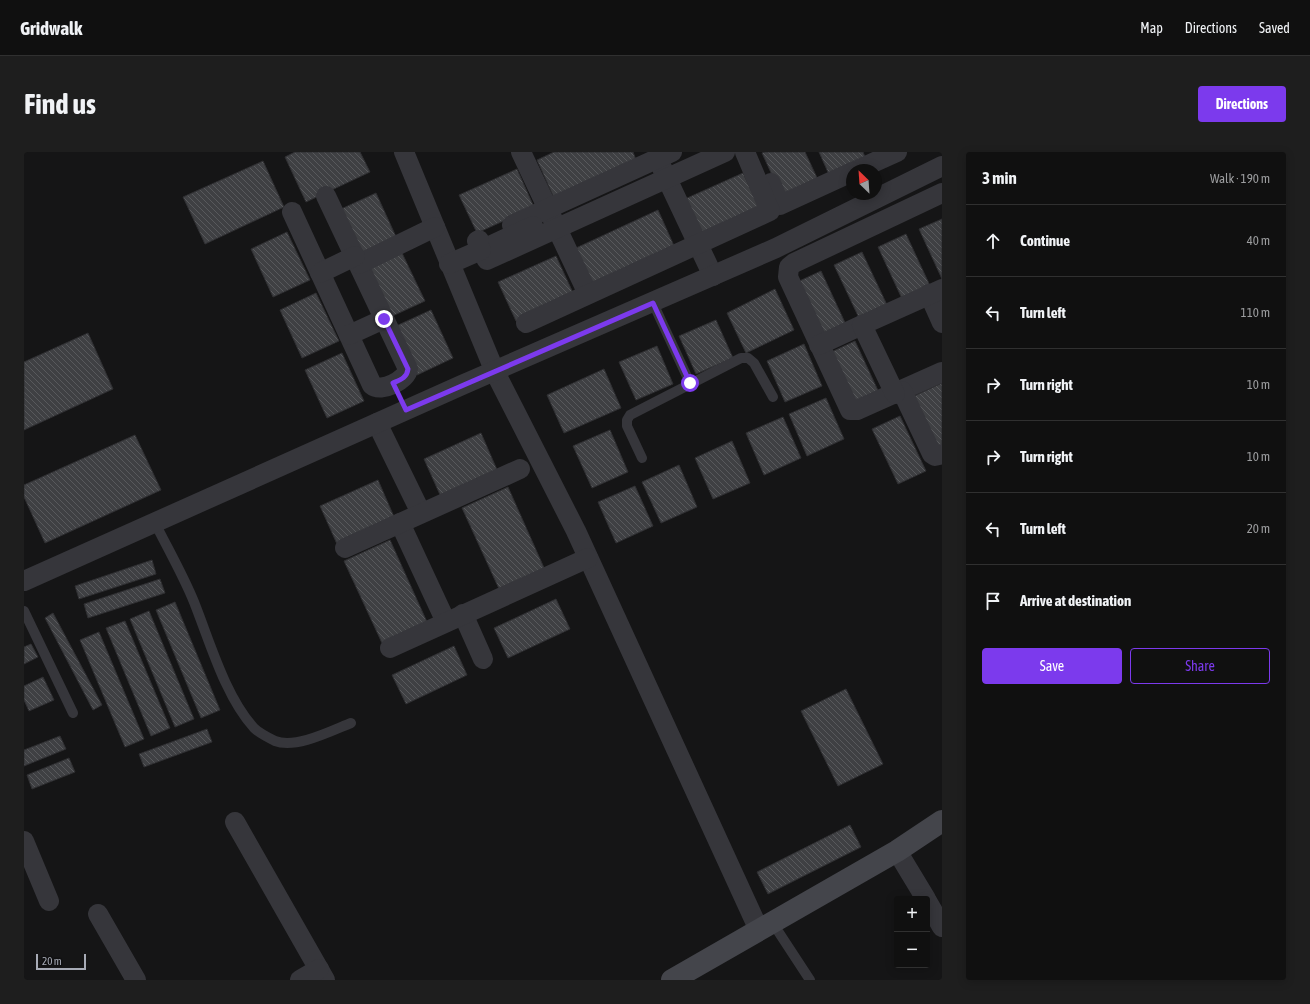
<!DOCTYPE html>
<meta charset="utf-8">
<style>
:root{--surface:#101010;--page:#1e1e1e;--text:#f1f3f6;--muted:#9c9d9f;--line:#303030;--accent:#7c3aed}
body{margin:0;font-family:"Asap Condensed",sans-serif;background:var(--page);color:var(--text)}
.controls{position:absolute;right:12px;bottom:12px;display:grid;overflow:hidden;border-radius:4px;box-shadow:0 2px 10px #0003}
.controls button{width:36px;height:36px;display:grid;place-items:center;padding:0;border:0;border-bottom:1px solid var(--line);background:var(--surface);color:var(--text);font:20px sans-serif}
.compass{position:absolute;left:822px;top:12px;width:36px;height:36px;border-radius:50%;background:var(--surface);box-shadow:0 2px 10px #0003;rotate:335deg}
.scale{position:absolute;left:12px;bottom:10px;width:50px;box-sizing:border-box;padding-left:4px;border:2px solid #a7abb6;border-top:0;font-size:11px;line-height:14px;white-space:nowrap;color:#a7abb6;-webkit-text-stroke:3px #101011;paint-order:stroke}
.stop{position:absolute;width:12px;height:12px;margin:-9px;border:3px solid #7c3aed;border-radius:50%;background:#fff}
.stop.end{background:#7c3aed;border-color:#fff;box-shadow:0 1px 4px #0008}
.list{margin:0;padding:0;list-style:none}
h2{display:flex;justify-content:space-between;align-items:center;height:52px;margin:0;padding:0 16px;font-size:17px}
h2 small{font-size:13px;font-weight:400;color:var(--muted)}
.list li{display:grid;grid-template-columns:26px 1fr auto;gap:12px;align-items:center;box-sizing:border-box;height:72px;padding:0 16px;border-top:1px solid var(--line)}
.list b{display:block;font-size:15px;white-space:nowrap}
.list em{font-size:13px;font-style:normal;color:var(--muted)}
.actions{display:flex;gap:8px;padding:12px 16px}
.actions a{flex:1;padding:9px 0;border:1px solid var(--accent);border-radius:4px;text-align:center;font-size:14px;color:var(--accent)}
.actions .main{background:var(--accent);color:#fff}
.icon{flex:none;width:22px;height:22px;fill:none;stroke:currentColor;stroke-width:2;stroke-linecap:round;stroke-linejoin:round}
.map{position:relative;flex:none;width:918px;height:828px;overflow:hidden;border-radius:4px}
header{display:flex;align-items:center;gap:24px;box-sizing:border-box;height:56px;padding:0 20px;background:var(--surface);border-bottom:1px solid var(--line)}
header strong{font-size:19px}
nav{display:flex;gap:22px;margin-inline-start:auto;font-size:14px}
.intro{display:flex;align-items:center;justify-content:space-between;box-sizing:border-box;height:96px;padding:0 24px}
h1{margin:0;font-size:28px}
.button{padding:10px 18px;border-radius:4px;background:var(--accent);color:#fff;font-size:14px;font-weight:700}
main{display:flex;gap:24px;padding:0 24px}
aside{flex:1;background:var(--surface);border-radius:4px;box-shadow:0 2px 10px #0003}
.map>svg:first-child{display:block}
.building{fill:url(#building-back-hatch);stroke:#2f2f32}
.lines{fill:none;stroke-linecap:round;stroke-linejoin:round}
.lane{stroke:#36363b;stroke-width:10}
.street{stroke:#36363b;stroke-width:20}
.secondary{stroke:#44454b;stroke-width:22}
.route{stroke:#7c3aed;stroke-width:5}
</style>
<header>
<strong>Gridwalk</strong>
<nav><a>Map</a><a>Directions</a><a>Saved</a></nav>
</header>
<div class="intro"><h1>Find us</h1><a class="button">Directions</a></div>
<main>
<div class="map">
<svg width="918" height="828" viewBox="0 0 918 828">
<defs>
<pattern id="building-back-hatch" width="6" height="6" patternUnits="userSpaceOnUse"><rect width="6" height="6" fill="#3f4043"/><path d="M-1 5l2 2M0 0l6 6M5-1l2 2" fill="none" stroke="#58595c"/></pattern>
</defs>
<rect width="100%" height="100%" fill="#151516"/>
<g class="building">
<path d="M271,0H336L346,20L282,50L261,5Z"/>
<path d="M530,0H609L612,8L530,46L513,8Z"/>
<path d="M741,0H781L795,30L759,47L738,1Z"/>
<path d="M795,0H839L843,10L807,27Z"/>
<path d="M239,9L260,55L181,92L159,45Z"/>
<path d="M493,17L510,55L453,81L435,43Z"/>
<path d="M719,21L737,59L679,85L661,47Z"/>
<path d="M352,41L374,89L337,106L315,58Z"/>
<path d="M634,58L651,96L569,134L552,96Z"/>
<path d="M918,67V127L895,77Z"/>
<path d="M263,80L286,128L249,145L227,97Z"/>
<path d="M882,82L908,138L880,151L854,95Z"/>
<path d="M838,100L864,155L836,168L810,113Z"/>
<path d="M378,101L401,149L364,166L342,118Z"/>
<path d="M532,104L550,143L492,169L474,130Z"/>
<path d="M797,119L823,175L795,187L769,132Z"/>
<path d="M751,137L770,178L722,201L703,161Z"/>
<path d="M292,141L315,189L278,206L256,158Z"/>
<path d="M407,158L429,206L393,223L370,175Z"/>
<path d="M692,168L709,206L672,222L655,184Z"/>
<path d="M64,181L89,237L0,278V210Z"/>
<path d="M831,189L857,245L829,258L803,202Z"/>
<path d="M780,192L798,234L761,250L743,209Z"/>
<path d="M633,194L649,232L612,248L595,210Z"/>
<path d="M318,201L340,249L303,266L281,218Z"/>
<path d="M580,217L597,256L540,281L523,243Z"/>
<path d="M918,231V298L914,300L888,245Z"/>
<path d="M802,246L820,287L783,304L765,262Z"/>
<path d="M876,264L902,319L874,332L848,277Z"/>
<path d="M759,265L777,306L740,323L722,281Z"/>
<path d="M586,278L604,320L568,336L549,294Z"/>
<path d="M457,281L474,320L417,345L400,307Z"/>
<path d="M111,283L137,338L21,391L0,345V333Z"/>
<path d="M708,289L726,331L689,347L671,306Z"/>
<path d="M655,313L673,355L637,371L618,330Z"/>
<path d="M354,328L371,367L313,392L296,354Z"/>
<path d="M611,334L629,374L592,391L574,350Z"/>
<path d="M484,335L521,418L476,439L438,356Z"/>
<path d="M366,388L403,470L358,491L320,409Z"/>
<path d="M128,408L132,422L55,447L51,434Z"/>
<path d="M136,427L141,441L64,466L60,452Z"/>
<path d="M532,447L546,477L484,506L470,476Z"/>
<path d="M151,450L196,558L177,566L132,458Z"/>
<path d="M125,459L170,567L151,575L106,467Z"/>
<path d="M29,461L78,553L69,558L21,466Z"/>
<path d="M101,469L146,576L127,584L82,476Z"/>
<path d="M75,480L120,587L101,595L56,488Z"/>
<path d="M7,492L14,505L0,512V495Z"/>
<path d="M430,494L443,523L382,552L368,523Z"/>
<path d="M19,525L30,548L5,559L0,548V534Z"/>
<path d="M822,537L859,612L814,634L777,559Z"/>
<path d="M183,577L188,590L120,615L115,602Z"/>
<path d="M36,584L42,597L0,614V598Z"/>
<path d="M45,606L51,620L8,637L3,623Z"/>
<path d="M826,673L837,695L744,742L733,720Z"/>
</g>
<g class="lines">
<g class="lane">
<path d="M629,151L666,231"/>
<path d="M618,306L603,274V268L606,263L717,206H724L730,211L749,245"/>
<path d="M131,371C144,397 159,423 170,450C186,490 201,544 230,576C235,581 245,586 251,589C272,597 307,579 327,571"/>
<path d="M0,459L49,561"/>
<path d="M748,770L786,828"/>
</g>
<g class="street">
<path d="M380,0L471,220L552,379L735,778"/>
<path d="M497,0L564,142"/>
<path d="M638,16L689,124"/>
<path d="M833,18L873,0"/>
<path d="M747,31L756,53L828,20"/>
<path d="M918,41L770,111L765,115L764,125L826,258H833L918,220"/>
<path d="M268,60L348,233C357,241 383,228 384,217L302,44"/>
<path d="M488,73L648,0"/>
<path d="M509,74L457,98L463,108L701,0"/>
<path d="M335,112L411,75"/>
<path d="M425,112L457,98L453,89L455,88"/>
<path d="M296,121L331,104"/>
<path d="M905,142L918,171"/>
<path d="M502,171L746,59L721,0"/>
<path d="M325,183L360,167"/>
<path d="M795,193L838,173"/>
<path d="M878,239L908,302L911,304L918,302"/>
<path d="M871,242L838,173L918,137"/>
<path d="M353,271L397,361"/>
<path d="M376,371L422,470"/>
<path d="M321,396L496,317"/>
<path d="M0,429L438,233L752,96L918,14"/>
<path d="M439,462L459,507"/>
<path d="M366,496L564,406"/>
<path d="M211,670L301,828"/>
<path d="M0,689L25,749"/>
<path d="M873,699L902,747"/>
<path d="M903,749L918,775"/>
<path d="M74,762L112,828"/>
<path d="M276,828L295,817"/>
</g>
<path class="secondary" d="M648,828L873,699L918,669"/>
</g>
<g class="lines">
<path class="route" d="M360,167L384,217C383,226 376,228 369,231L382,258L629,151L666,231"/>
</g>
</svg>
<div class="controls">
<button>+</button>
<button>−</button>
</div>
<svg class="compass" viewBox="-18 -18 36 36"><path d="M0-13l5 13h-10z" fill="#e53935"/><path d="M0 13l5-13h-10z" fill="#9c9d9f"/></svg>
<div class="scale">20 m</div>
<div class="stop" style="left:666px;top:231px"></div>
<div class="stop end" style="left:360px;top:167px"></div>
</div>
<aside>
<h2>3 min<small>Walk · 190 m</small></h2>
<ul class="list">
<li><svg class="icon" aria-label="ahead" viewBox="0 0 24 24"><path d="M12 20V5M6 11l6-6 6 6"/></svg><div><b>Continue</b></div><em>40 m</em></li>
<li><svg class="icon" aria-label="left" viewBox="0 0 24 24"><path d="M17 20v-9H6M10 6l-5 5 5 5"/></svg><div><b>Turn left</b></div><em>110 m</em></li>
<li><svg class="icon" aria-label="right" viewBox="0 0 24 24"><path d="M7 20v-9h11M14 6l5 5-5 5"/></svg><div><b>Turn right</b></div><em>10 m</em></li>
<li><svg class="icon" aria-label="right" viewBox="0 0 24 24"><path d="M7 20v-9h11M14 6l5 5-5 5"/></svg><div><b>Turn right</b></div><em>10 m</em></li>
<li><svg class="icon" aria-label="left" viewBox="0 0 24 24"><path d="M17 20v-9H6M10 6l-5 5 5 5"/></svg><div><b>Turn left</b></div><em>20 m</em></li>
<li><svg class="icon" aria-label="arrive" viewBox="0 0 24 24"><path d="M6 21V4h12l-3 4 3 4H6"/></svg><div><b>Arrive at destination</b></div></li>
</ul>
<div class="actions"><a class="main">Save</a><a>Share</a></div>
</aside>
</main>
